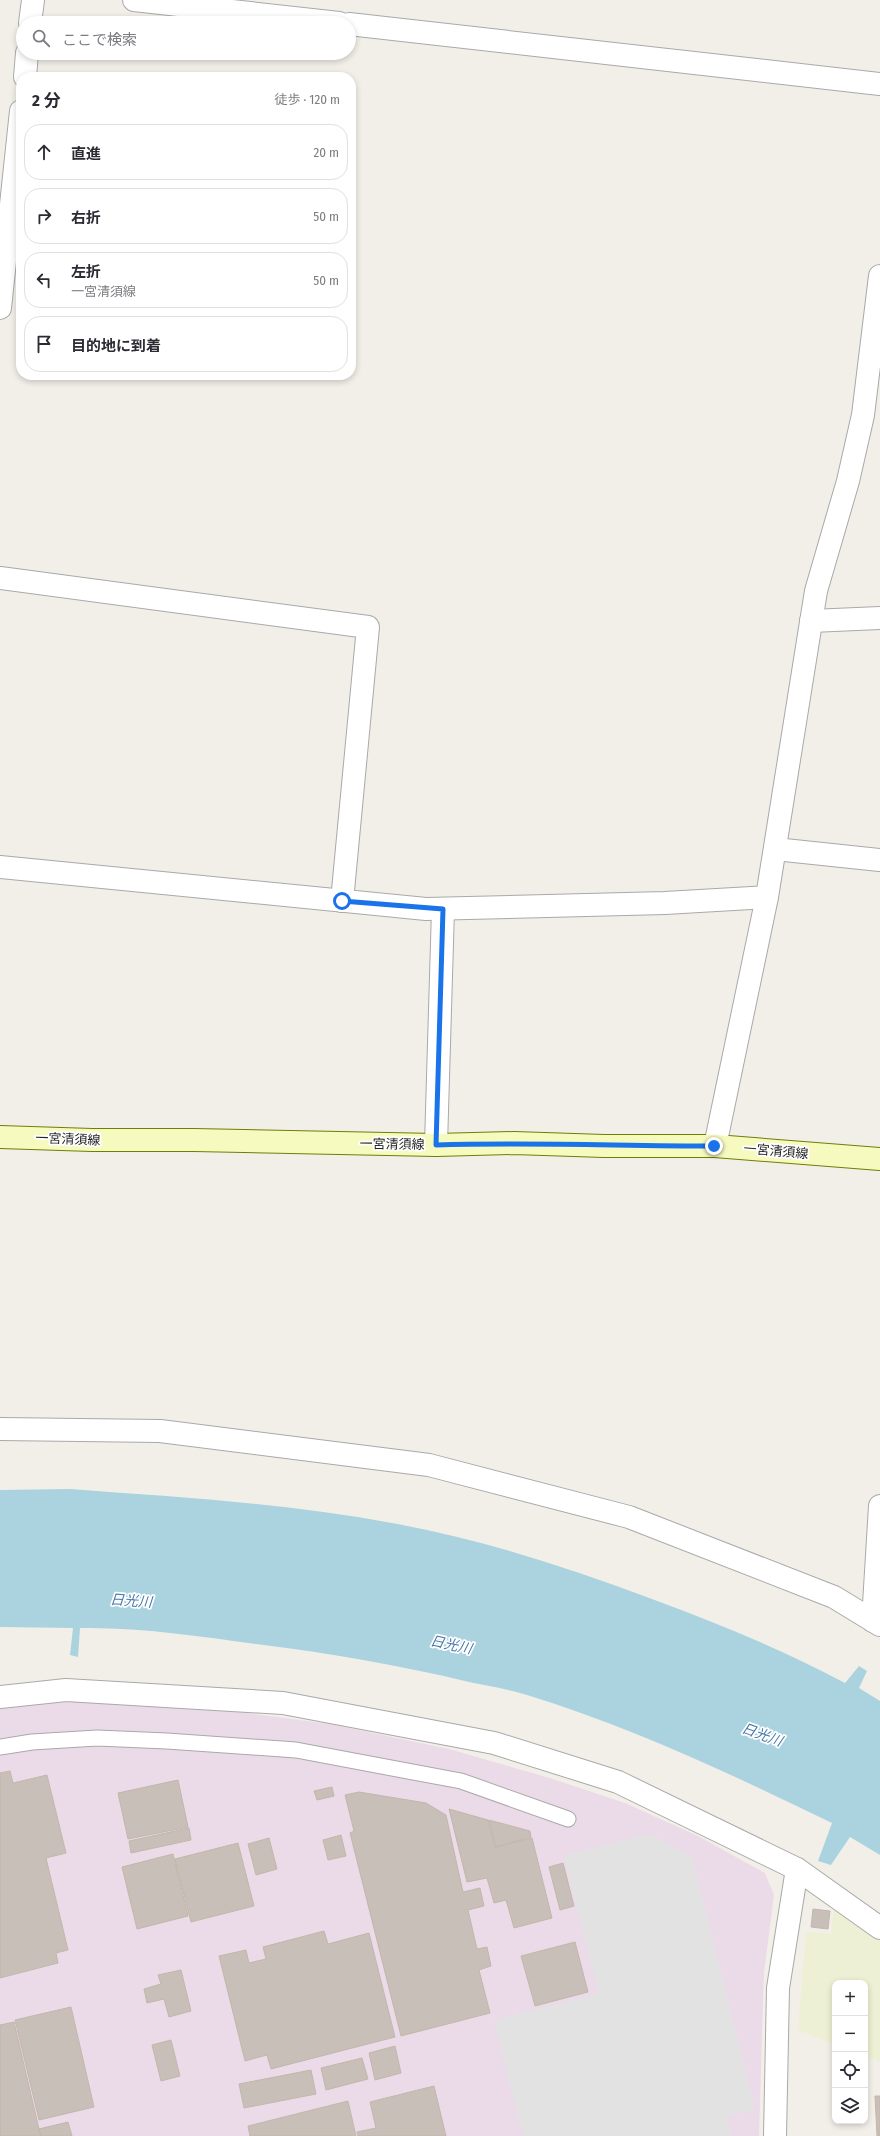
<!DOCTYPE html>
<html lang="ja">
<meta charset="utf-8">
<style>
:root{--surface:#fff;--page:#f7f7f7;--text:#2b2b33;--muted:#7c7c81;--line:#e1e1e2}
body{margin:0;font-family:"Fira Sans Condensed","Noto Sans JP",sans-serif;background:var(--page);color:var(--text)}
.controls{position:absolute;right:12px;bottom:12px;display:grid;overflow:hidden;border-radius:8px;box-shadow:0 2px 6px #0003}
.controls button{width:36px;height:36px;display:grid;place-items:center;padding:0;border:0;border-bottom:1px solid var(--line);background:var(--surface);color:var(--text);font:20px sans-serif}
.stop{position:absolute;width:12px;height:12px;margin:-9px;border:3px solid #1a73e8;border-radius:50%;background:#fff}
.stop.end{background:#1a73e8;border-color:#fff;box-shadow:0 1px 4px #0008}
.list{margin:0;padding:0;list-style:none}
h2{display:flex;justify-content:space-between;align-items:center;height:52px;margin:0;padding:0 16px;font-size:17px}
h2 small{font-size:13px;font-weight:400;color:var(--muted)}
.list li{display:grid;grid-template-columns:26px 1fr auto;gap:12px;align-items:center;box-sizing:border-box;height:56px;margin:0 8px 8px;padding:0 8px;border:1px solid var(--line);border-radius:16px}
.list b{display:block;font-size:15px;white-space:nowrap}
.list p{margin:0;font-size:13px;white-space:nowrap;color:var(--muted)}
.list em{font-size:13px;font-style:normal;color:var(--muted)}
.icon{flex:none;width:22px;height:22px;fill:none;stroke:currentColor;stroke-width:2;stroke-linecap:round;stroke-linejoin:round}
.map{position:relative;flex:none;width:880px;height:2136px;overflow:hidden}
.search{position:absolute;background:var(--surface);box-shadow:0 2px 6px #0003;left:16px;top:16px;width:340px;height:44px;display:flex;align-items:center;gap:10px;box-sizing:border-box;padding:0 14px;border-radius:22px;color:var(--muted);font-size:15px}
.panel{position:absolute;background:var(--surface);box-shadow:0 2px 6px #0003;left:16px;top:72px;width:340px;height:308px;border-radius:16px}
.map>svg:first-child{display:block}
.industrial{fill:#ebdbe8}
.farmland{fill:#eef0d5}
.parking{fill:#e2e2e2}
.water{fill:#aad3df}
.building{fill:#c7bfb8;stroke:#c4b6ab}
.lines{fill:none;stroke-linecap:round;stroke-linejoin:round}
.lane-casing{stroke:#a9a9a9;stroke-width:17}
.street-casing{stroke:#a9a9a9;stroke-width:24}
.secondary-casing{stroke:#707d05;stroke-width:24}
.lane{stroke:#fff;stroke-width:15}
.street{stroke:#fff;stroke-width:22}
.secondary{stroke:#f7fabf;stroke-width:22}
.route{stroke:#1a73e8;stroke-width:5}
.labels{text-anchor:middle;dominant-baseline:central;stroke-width:3.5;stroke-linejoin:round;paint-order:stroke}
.street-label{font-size:13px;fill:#222;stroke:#fff}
.water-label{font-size:14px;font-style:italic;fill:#4a7aab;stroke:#fff}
</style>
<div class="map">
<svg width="880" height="2136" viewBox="0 0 880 2136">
<rect width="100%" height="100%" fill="#f2efe9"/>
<path class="industrial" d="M111,1701L217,1709L330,1724L449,1749L553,1779L625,1803L698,1836L765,1873L774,1895L764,1973L759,2136H0V1704Z"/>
<path class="farmland" d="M834,1908L880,1941V2062L865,2056V1983H835V2045L798,2030L806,1932L831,1934Z"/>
<path class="parking" d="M649,1834L692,1857L755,2109L726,2116L731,2136H523L494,2020L599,1994L564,1856Z"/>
<path class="water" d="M70,1489C177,1497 286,1503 392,1523C481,1539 566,1567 652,1599C719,1624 781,1649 845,1683L859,1666L867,1671L859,1688L880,1701V1855L850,1837L831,1865L818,1861L832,1823C733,1775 632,1727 527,1695C508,1689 488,1686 469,1682C399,1665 328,1653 256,1644C197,1636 139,1627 80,1628L78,1657L70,1655L73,1628L0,1627V1490Z"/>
<g class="building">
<path d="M10,1771L13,1783L47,1775L66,1853L46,1858L68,1950L56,1953L58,1963L0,1978V1773Z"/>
<path d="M178,1780L188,1827L128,1839L118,1793Z"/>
<path d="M332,1787L334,1796L317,1800L314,1791Z"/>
<path d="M359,1792L426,1803L446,1815L463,1892L480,1888L484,1906L468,1910L477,1949L487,1947L491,1966L479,1970L490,2013L401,2036L350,1833L354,1831L345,1795Z"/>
<path d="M449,1809L488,1820L495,1847L532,1838L552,1918L514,1928L506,1900L494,1903L487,1878L467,1882Z"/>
<path d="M489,1820L530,1831L531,1837L496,1847Z"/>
<path d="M189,1828L191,1840L131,1853L129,1841Z"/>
<path d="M341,1835L346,1856L328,1860L323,1840Z"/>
<path d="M269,1838L277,1869L256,1875L248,1844Z"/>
<path d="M238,1843L254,1906L191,1922L175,1859Z"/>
<path d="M173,1854L188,1916L137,1929L122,1867Z"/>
<path d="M563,1863L574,1906L560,1910L549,1867Z"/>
<path d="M813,1909L830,1911L828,1929L811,1927Z"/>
<path d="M324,1931L328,1944L369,1933L395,2037L271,2069L267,2055L245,2061L219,1956L246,1950L249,1963L266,1959L263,1947Z"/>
<path d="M575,1942L588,1992L535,2006L521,1956Z"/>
<path d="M181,1970L191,2011L169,2017L164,1999L147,2003L144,1989L161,1984L158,1975Z"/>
<path d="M71,2007L94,2107L39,2120L15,2020Z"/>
<path d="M14,2022L39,2129L41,2136H0V2025Z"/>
<path d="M171,2040L180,2076L161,2081L152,2045Z"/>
<path d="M395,2046L401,2073L375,2080L369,2053Z"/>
<path d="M362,2058L368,2079L326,2090L321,2068Z"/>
<path d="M311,2070L316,2094L244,2108L239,2084Z"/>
<path d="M434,2086L446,2136H358L357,2132L376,2128L370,2102Z"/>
<path d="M875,2096H880V2136H877Z"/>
<path d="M348,2101L356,2136H250L248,2126Z"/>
<path d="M68,2122L72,2136H41L39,2129Z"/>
</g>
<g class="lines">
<g class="lane-casing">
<path id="lane" d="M0,1747L32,1742L97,1738L167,1741L296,1750L461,1781L568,1819"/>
</g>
<g class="street-casing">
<g id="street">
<path d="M134,0L339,23"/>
<path d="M30,23L33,0"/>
<path d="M349,24L880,84"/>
<path d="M25,77L27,53"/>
<path d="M0,308L21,111"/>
<path d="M0,578L368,627L342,901"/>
<path d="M811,621L880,618"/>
<path d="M775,849L880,860"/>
<path d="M0,867L426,909L665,903L767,897"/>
<path d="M436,1145L443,909"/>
<path d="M715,1146L767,897L816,591L848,481L863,415L880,276"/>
<path d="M0,1429L160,1431L429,1465L629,1517L834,1597L880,1625"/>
<path d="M873,1621L880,1506"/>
<path d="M0,1697L66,1690L283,1703L494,1743L618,1782L797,1869L880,1928"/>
<path d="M775,2136L778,1988L797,1869"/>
</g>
</g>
<g class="secondary-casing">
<path id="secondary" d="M0,1137L92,1140H194L436,1145L514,1143L604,1146H715L880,1159"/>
</g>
<use href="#lane" class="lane"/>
<use href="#street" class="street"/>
<use href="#secondary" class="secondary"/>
</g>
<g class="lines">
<path class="route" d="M342,901L443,909L436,1145C529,1142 622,1146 714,1146"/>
</g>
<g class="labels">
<g class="street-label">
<text transform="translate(68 1139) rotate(2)">一宮清須線</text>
<text transform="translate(392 1144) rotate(1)">一宮清須線</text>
<text transform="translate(776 1151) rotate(5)">一宮清須線</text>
</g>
<g class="water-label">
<text transform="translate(131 1601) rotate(4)">日光川</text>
<text transform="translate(451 1645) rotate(12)">日光川</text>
<text transform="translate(762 1735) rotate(20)">日光川</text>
</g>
</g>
</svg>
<div class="controls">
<button>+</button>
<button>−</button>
<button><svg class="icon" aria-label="locate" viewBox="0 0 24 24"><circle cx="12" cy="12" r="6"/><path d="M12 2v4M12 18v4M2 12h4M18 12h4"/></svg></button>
<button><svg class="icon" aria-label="layers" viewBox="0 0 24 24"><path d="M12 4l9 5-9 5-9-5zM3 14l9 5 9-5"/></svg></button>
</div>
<div class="stop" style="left:342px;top:901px"></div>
<div class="stop end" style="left:714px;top:1146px"></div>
<div class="search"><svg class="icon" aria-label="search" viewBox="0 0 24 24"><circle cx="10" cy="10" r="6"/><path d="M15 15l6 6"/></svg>ここで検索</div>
<section class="panel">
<h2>2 分<small>徒歩 · 120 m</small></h2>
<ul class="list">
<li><svg class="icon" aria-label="ahead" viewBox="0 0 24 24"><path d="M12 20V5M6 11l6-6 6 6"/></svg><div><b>直進</b></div><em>20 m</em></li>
<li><svg class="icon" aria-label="right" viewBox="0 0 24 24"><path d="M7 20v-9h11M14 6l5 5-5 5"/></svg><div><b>右折</b></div><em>50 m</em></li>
<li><svg class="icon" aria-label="left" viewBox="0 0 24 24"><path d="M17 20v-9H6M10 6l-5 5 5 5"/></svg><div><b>左折</b><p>一宮清須線</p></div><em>50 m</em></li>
<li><svg class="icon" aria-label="arrive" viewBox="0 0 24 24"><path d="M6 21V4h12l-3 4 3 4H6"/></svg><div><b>目的地に到着</b></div></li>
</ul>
</section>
</div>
